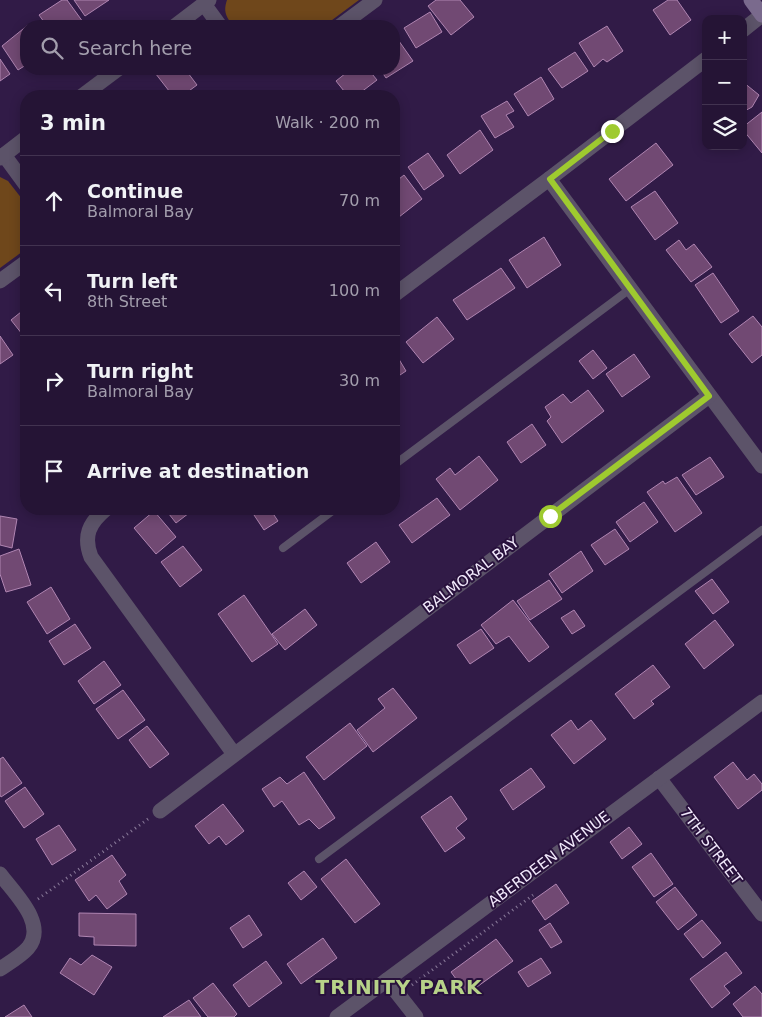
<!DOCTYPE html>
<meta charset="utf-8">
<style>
:root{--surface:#251435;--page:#312141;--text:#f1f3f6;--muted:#a39ead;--line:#423350}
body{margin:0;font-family:"DejaVu Sans",sans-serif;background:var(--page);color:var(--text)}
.controls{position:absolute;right:15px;top:15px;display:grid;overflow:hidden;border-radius:10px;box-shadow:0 2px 12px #0003}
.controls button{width:45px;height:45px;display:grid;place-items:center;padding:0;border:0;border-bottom:1px solid var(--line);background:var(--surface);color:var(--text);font:25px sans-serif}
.stop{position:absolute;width:15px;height:15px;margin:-11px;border:4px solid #9eca2f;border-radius:50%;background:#fff}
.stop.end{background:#9eca2f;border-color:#fff;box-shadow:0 1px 5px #0008}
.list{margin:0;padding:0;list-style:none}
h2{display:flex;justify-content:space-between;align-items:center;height:65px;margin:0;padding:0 20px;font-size:21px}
h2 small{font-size:16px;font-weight:400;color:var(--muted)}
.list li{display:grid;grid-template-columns:32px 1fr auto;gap:15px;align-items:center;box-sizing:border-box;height:90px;padding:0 20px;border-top:1px solid var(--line)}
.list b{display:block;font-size:19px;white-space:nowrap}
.list p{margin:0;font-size:16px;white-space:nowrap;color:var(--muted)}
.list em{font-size:16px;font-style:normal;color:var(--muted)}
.icon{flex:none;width:28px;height:28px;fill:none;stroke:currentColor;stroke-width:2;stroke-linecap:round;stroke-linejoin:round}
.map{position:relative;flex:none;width:762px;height:1017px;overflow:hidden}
.search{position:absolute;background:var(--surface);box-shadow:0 2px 12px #0003;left:20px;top:20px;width:380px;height:55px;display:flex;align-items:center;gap:12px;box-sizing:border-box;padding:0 18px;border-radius:20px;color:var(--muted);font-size:19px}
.panel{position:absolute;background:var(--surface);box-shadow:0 2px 12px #0003;left:20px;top:90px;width:380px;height:425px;border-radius:20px}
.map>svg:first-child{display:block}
.green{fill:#6f471b}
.building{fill:#714973;stroke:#b085b2}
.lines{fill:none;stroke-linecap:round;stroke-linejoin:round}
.path{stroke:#8c7d9c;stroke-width:3;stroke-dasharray:1 4;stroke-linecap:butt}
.lane{stroke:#5c5369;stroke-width:8}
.street{stroke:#5c5369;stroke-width:15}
.secondary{stroke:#7a6a8d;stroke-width:15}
.route{stroke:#9eca2f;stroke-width:6}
.labels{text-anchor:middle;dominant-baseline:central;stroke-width:4;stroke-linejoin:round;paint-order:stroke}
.street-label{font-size:15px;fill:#f1e9fb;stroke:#28113c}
.district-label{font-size:20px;font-weight:bold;letter-spacing:1px;fill:#b7d289;stroke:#28113c}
</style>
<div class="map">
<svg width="762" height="1017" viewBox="0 0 762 1017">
<rect width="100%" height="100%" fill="#311b47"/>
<g class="green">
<path d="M227,0H359L324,26H233C226,16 223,12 227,0Z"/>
<path d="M0,177L8,181L26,204V249L0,268Z"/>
</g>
<g class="building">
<path d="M62,0H67L83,22L77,26H47L39,15Z"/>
<path d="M74,0H109L85,16Z"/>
<path d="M436,0H460L474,17L451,35L428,6Z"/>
<path d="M668,0H677L691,20L670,35L653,10Z"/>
<path d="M430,12L442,32L416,48L404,28Z"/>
<path d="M28,25L29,26H26V65L18,70L2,46Z"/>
<path d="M607,26L623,51L607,62L603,59L594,67L579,43Z"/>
<path d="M394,34L413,61L386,78L380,69H394Z"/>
<path d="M575,52L588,71L562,88L548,69Z"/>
<path d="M0,59L10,74L0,81Z"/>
<path d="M152,69H185L197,85L182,96H173Z"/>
<path d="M351,69H368L377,80L356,96H348L336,81Z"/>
<path d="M541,77L554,99L528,116L514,94Z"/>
<path d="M743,82L759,95L752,107L743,112Z"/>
<path d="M507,101L514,111L506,115L514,127L495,138L481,116Z"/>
<path d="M762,112V153L743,130V127Z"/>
<path d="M480,130L493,150L460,174L447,155Z"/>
<path d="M656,143L673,165L626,201L609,179Z"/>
<path d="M428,153L444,176L424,190L408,167Z"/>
<path d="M404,175L422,199L399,217L394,209V183Z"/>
<path d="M655,191L678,223L655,240L631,207Z"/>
<path d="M544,237L561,265L527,288L509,260Z"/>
<path d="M679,240L686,250L694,244L712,267L691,282L666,250Z"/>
<path d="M501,268L515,288L467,320L453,300Z"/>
<path d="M713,273L739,311L721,323L695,285Z"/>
<path d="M26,308V339L11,320Z"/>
<path d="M753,316L762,327V355L752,363L729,334Z"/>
<path d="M437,317L454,339L423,363L406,342Z"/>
<path d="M0,336L13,355L0,364Z"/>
<path d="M593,350L607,368L593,379L579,361Z"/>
<path d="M394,351L406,371L394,379Z"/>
<path d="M634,354L650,377L622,397L606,374Z"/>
<path d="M588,390L604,411L562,443L547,421L551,417L545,407L563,394L571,403Z"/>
<path d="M532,424L546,445L521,463L507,442Z"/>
<path d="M479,456L498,480L460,510L436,479L450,468L455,475Z"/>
<path d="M710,457L724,477L696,495L682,475Z"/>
<path d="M677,477L702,513L675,532L647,492L663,481L665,484Z"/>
<path d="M437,498L450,515L412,543L399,525Z"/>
<path d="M644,502L658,522L630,542L616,522Z"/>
<path d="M165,509H192L193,510L176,523Z"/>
<path d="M263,509H270L278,521L264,530L254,515Z"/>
<path d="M154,511L176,537L156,554L134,528Z"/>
<path d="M0,516L17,519L12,548L0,545Z"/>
<path d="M615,529L629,549L605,565L591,545Z"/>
<path d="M376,542L390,562L361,583L347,563Z"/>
<path d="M183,546L202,570L180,587L161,562Z"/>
<path d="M19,549L31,585L6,592L0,574V556Z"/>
<path d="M581,551L593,571L562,593L549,574Z"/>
<path d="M712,579L729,602L713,614L695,591Z"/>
<path d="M549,580L562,599L530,620L517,601Z"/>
<path d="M51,587L70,619L47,634L27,602Z"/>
<path d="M244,595L278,644L252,662L218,614Z"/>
<path d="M513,600L549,647L529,662L509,636L496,644L481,625Z"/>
<path d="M305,609L317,625L285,650L272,634Z"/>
<path d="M574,610L585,626L572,634L561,618Z"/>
<path d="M715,620L734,645L704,669L685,644Z"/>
<path d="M75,624L91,648L64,665L49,641Z"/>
<path d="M481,629L494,648L470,664L457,645Z"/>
<path d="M104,661L121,685L94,704L78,681Z"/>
<path d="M653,665L670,687L651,701L654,704L634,719L615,694Z"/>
<path d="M393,688L417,718L373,752L357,730L385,708L378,699Z"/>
<path d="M123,690L145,720L118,739L96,709Z"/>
<path d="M571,720L578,730L591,720L606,739L574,764L551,735Z"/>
<path d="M350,723L367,746L324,780L306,757Z"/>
<path d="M147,726L169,754L150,768L129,740Z"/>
<path d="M3,757L22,783L1,797L0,795V759Z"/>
<path d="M733,762L747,780L754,774L762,784V790L738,809L714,777Z"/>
<path d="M531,768L545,787L513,810L500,790Z"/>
<path d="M304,772L335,818L319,829L309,819L299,825L282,801L274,807L262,789L280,777L287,784Z"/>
<path d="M25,787L44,814L24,828L5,801Z"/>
<path d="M451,796L467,819L456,828L465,838L445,852L421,817Z"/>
<path d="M223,804L244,831L226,845L219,836L209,844L195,826Z"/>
<path d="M59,825L76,850L52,865L36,839Z"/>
<path d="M629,827L642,844L622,859L610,842Z"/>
<path d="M651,853L673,884L654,897L632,867Z"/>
<path d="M112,855L126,875L119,881L127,894L107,909L96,895L89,901L75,880Z"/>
<path d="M346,859L380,904L355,923L321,879Z"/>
<path d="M304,871L317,887L301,900L288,883Z"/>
<path d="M556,884L569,903L545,920L532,901Z"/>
<path d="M675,887L697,915L678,930L656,902Z"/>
<path d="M79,913L136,914V946L94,945V937L79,936Z"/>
<path d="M249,915L262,935L243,948L230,928Z"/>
<path d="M702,920L721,943L703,958L684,934Z"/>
<path d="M550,923L562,942L551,948L539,930Z"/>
<path d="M323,938L337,958L301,984L287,964Z"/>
<path d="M496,939L513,961L467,994L451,972Z"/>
<path d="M726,952L742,973L724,986L730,993L712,1008L690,979Z"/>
<path d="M92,955L112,967L94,995L60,973L70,958L81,965Z"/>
<path d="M541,958L551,973L528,987L518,972Z"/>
<path d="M266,961L282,983L249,1007L233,985Z"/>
<path d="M213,983L237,1014L234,1017H208L193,998Z"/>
<path d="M755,986L762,994V1017H743L733,1004Z"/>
<path d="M189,1000L201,1017H163Z"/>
<path d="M24,1005L32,1017H5Z"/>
</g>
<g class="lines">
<g class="path">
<path d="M38,899L148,819"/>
<path d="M412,985L533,895"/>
</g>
<g class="lane">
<path d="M394,465L630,289"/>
<path d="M283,548L335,509"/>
<path d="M319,859L762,530"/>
</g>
<g class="street">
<path d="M204,4L220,26"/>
<path d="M175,26L209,0"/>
<path d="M340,26L375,0"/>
<path d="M743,30L762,15"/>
<path d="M82,96L118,69"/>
<path d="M4,155L26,185"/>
<path d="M0,158L26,138"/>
<path d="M549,179L762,466"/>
<path d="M0,281L26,262"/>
<path d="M394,295L549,179L706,59"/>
<path d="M106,509C89,523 83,536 91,557L234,754"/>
<path d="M659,778L762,914"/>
<path d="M160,811L709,396"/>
<path d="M0,874C14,893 48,924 28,948C21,956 9,963 0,969"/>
<path d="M387,980L416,1017"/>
<path d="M337,1017L762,702"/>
</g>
<path class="secondary" d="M751,0L762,15"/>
</g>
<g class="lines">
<path class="route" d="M550,516L709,396L550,179L612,131"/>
</g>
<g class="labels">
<g class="street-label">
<text transform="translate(471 575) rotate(-37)">BALMORAL BAY</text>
<text transform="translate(711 846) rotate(53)">7TH STREET</text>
<text transform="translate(549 859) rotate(-37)">ABERDEEN AVENUE</text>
</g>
<g class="district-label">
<text x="399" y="987">TRINITY PARK</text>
</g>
</g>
</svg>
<div class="controls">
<button>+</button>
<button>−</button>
<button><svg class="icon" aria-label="layers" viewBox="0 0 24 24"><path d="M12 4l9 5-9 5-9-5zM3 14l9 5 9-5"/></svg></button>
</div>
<div class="stop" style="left:550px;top:516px"></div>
<div class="stop end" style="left:612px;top:131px"></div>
<div class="search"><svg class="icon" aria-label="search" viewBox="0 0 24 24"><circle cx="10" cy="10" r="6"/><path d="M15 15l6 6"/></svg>Search here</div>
<section class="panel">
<h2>3 min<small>Walk · 200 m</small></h2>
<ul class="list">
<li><svg class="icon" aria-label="ahead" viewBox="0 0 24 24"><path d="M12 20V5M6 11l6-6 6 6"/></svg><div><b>Continue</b><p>Balmoral Bay</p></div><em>70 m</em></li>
<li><svg class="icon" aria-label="left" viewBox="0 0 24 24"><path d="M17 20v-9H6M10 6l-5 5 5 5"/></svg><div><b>Turn left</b><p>8th Street</p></div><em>100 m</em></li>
<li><svg class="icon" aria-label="right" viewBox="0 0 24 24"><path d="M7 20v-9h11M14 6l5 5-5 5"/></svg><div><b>Turn right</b><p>Balmoral Bay</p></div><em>30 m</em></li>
<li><svg class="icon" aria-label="arrive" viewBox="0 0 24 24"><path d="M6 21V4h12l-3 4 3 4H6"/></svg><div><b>Arrive at destination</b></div></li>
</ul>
</section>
</div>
